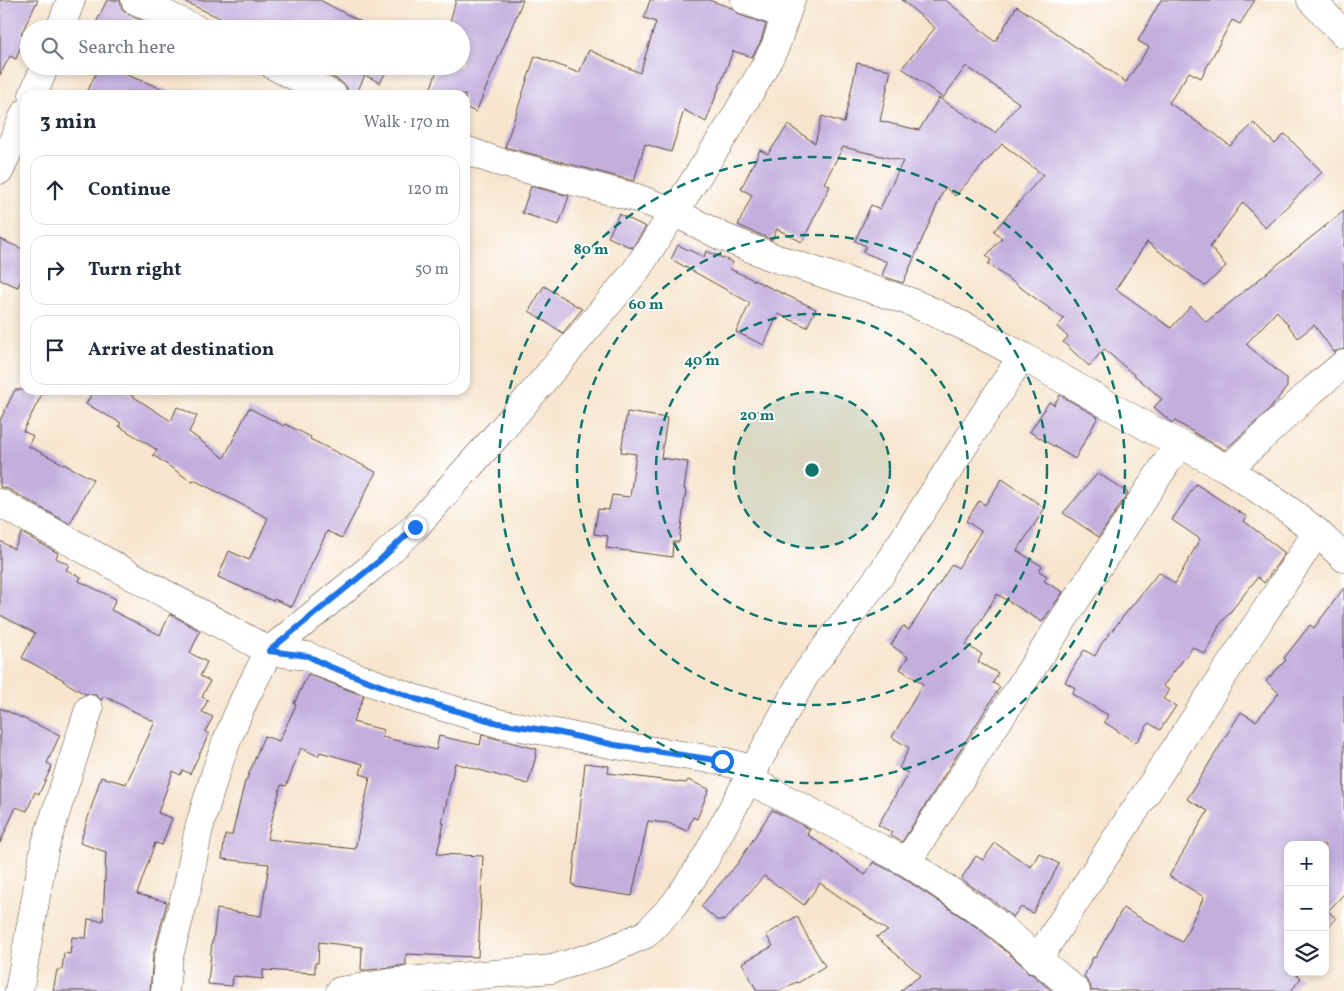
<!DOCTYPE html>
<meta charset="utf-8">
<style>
:root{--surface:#fff;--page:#f2f2f3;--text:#1f2937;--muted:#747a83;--line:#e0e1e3}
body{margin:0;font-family:Vollkorn,serif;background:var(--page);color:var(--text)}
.controls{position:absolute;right:15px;bottom:15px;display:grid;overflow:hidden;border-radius:10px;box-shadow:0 2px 8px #0003}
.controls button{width:45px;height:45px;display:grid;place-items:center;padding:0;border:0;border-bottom:1px solid var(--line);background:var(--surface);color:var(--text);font:25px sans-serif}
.stop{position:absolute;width:15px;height:15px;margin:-11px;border:4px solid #1a73e8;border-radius:50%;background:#fff}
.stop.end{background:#1a73e8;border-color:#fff;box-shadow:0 1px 5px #0008}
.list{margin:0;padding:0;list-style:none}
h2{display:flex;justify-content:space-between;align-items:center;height:65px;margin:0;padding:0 20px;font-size:21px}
h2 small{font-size:16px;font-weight:400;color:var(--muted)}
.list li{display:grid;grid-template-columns:32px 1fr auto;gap:15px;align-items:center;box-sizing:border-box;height:70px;margin:0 10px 10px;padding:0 10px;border:1px solid var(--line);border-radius:15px}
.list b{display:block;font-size:19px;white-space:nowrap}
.list em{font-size:16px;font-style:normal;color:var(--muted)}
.icon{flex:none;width:28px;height:28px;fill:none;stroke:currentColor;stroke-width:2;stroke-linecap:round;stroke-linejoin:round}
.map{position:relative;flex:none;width:1344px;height:991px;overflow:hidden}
.search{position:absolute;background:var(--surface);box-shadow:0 2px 8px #0003;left:20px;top:20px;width:450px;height:55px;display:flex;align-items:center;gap:12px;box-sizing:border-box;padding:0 18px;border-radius:28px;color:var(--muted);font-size:19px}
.panel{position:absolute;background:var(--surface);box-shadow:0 2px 8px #0003;left:20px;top:90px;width:450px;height:305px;border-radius:15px}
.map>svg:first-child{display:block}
.building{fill:#c3afde;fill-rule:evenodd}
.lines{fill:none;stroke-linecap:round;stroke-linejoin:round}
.minor-casing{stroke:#574638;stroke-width:29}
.minor{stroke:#fff;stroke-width:28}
.route{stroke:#1a73e8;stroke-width:6}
.ring{fill:none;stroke:#0f766e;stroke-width:2.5;stroke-dasharray:9 6}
.centre{fill:#0f766e;stroke:#fff;stroke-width:2.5}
.ring-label{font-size:15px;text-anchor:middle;font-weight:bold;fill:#0f766e;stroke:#fff;stroke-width:4;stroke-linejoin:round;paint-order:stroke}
</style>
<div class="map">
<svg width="1344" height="991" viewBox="0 0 1344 991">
<rect width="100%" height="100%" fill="#fff"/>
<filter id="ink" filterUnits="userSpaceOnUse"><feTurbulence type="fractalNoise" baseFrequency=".02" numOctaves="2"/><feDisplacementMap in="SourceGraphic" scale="10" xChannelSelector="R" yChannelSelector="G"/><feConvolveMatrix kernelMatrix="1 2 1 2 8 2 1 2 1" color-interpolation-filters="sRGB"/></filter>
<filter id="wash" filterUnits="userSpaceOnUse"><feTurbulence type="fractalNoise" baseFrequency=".0096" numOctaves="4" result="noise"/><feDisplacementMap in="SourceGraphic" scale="20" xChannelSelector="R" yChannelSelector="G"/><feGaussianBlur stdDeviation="1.12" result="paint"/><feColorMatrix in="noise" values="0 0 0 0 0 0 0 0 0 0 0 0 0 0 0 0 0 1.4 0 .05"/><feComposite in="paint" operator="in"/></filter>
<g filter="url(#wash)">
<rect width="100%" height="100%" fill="#f7e5ce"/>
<g id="blocks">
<g class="building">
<path d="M0,0H38L21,34L25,36L16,59L10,56L0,75Z"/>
<path d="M107,0H120L122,9L128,14L145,22L141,29H93Z"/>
<path d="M181,0H320L374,29H244Z"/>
<path d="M456,0H523L476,112L465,107V95H428L439,66H461V29H448Z"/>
<path d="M650,0H709L732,8L740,15L766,24L761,41L752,57L733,51L706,122L684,110L671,152L645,144L634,181L505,147L535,56L579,73L589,50L640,73L656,22L644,18Z"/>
<path d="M902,0H946L995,42L1017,6L1126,82L1149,47L1138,41L1161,0H1255L1240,24L1232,20L1201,78L1189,72L1169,103L1215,134L1230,146L1254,123L1275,144L1285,134L1322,172L1265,228L1243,202L1210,247L1226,266L1205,286L1147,242L1116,289L1171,328L1191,306L1206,322L1344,211V349L1334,352L1314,325L1298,338L1277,311L1246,344L1287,379V387L1269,410L1225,450L1201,437L1175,421L1173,423L1171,422L1154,407L1162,399L1104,349L1089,366L1063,342L1068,337L1057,327L1064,319L988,264L991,260L986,256L1002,238L994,231L1043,175L1002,144L955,196L945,187L903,283L882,276L887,262L863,252L866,246L855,241L871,205L880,209L903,161L843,147L824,183L830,186L802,242L777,229L772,240L738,225L752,195L741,189L760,150L768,154L788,125L815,143L822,116L844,123L857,63L891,70L880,121L919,130L939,98L995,133L1019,103L966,66L943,98L902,68L935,28Z"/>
<path d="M99,66H104L173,93V95H86Z"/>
<path d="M312,66H389L380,83L365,75L356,95L348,91L346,86L340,81Z"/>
<path d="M531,186L569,196L559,225L522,213Z"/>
<path d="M619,214L646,227L632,248L608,237Z"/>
<path d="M0,239L25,250V270L18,287L0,280Z"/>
<path d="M678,245L704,257L706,251L733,262L730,269L816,309L807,327L778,314L764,345L736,332L750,303L671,259Z"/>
<path d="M544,286L582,309L563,333L529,311Z"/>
<path d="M15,390H44L23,431L33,436L28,446L93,479L70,524L8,489L0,487V420Z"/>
<path d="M94,390H123L171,421L177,407L197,416L189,432L224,458L249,408L284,426L285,424L311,437L310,439L376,472L342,538L327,531L292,607L274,599L273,601L218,577L229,551L249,560L268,518L194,480L192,482L153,455L157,450L119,426L121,423L86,404Z"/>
<path d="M1060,395L1098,417L1075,459L1030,432L1049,402L1054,405Z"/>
<path d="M627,412L667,418L661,458L688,462L684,489L686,490L679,542H673L672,557L606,548L608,536L594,534L598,509L609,510L612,495L630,497L636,454L621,452Z"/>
<path d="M1098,473L1128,493L1099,537L1063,513Z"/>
<path d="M1002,479L1045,508L1017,551L1042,566L1039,571L1047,576L1044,581L1063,592L1042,622L997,594L966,645L982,654L978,662L998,673L993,683L1000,687L902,842L890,835L892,832L878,825L908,773L899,768L909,748L892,737L923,684L900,669L908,657L891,645L903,626L909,630L952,564L958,568L981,531L966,521L979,501L985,505Z"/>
<path d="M1196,484L1247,517L1244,521L1285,553L1264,583L1258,577L1219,626L1205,654L1193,647L1163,686L1169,690L1163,699L1176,706L1160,730L1149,723L1136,743L1104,722L1108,715L1072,694L1075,688L1065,682L1084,650L1095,656L1102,643L1159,572L1175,584L1200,539L1172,520Z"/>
<path d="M22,533L58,553L56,558L69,565L66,570L81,577L79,581L116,599L111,610L160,635L170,614L200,631L190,653L207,662L200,676L210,681L202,697L208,700L202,712L213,717L205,732L209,734L190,774L183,770L180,775L173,771L158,813L172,818L162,845L155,843L137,894L167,902L153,956L150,991H53L57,970H62L64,953L70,954L72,937L86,938L88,919L103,921L106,852L80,843L101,777L126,784L155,722L104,696L101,700L94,694H85L63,681L64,680L22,658L35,633L0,615V541L14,549Z"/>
<path d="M1344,588V894L1328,911L1336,918L1325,930V845H1288V972H1292L1301,978L1291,991H1091L1090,985L1084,977L1093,957L1095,958L1123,908L1182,942L1204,897L1169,876L1208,811L1187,799L1241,712L1256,721L1279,693L1266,681L1286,660L1284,658L1310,625L1314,628Z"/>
<path d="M308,674L364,696L353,722L384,730L382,737L436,750L439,736L480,745L482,735L537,749L535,756H536L528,784L455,763L442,823H444L437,854L483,856L478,957L406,954V965L369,970H361L362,947L319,942L318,963H315V973L263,970V979L233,976L232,986L208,984L212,941H213L217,909L261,916L269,864L222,859L225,835H232L245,781H246L264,736L279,741L296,705L294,704ZM301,748L318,756L320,752L363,764L360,774L370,777L355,849L267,839L281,785L286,786Z"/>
<path d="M0,708L60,735L47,763L52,766L39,794L35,792L27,811L16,807L0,843Z"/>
<path d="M585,763L609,766L608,773L686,783L688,780L709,789L697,819L693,817L687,831L668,823L648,821L632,896L575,887V885H572Z"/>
<path d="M772,810L810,829L807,834L865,875L873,862L899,875L981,930L1023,966L1028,973L1032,974L1052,991H900L921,975L876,937L888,931L820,883L804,905L764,876L725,920H717L701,906L738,863Z"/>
<path d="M995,843L1031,867L1039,853L1059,864L1033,913L1021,907L1013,917L999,905L961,879L976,856L983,860Z"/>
<path d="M797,916L808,938L825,966L798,983L797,982L779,991H757L742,963L773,946L766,935Z"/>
</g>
</g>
</g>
<g filter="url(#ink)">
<use href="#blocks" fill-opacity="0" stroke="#574638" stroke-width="1"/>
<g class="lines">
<g class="minor-casing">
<g id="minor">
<path d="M135,0L196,29"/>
<path d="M745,0L786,15"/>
<path d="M1311,0L1344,34"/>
<path d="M60,29L71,0"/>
<path d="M274,66L333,95"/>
<path d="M33,95L45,66"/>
<path d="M465,150L496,161L637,198L674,212L723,237L775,258L911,302L966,327L1022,356L1151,429L1228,469L1290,511L1317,532L1344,558"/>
<path d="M0,170L25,113"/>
<path d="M1228,469L1314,389L1344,364"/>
<path d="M0,503L269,651L307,656L328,666L416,699L498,723L556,733L615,745L722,761L755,770"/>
<path d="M749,780L907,862L990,918L1076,991"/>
<path d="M907,862L1074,603L1179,444"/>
<path d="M1037,960L1317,532"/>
<path d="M19,991L45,846L89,709"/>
<path d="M165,991L168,960L188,885L199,828L216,771L227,740L244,700L269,651L379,561L415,527L499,433L635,272L728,129L760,75L775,47L791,0"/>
<path d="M340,991L395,982L552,969L603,953L646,934L674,905L705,859L805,675L881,574L1022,356"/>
</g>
</g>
<use href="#minor" class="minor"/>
</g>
</g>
<g class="lines" filter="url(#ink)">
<path class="route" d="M415,527L379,561L269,651L308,656L328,666L416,699L498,723L556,732L615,745L722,761"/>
</g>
<circle cx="812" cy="470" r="78" fill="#0f766e" fill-opacity=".12"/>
<g class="ring">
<circle cx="812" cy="470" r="78"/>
<circle cx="812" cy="470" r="156"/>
<circle cx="812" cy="470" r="235"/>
<circle cx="812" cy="470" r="313"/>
</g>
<circle cx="812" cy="470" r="8" class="centre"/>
<g class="ring-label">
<text x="591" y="254">80 m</text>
<text x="646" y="309">60 m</text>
<text x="702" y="365">40 m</text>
<text x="757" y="420">20 m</text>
</g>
</svg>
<div class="controls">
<button>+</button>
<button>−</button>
<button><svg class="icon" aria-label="layers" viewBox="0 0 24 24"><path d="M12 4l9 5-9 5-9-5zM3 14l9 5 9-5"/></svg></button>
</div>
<div class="stop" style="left:722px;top:761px"></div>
<div class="stop end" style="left:415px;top:527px"></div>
<div class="search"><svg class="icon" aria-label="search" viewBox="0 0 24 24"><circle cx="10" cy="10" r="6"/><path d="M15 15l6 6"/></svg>Search here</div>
<section class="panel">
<h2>3 min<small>Walk · 170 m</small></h2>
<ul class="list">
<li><svg class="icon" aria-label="ahead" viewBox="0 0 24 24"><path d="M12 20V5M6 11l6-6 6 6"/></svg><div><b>Continue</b></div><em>120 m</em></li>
<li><svg class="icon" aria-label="right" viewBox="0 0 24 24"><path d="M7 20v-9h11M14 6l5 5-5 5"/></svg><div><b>Turn right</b></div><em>50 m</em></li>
<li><svg class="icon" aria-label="arrive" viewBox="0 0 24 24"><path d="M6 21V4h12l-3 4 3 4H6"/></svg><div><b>Arrive at destination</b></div></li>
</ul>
</section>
</div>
